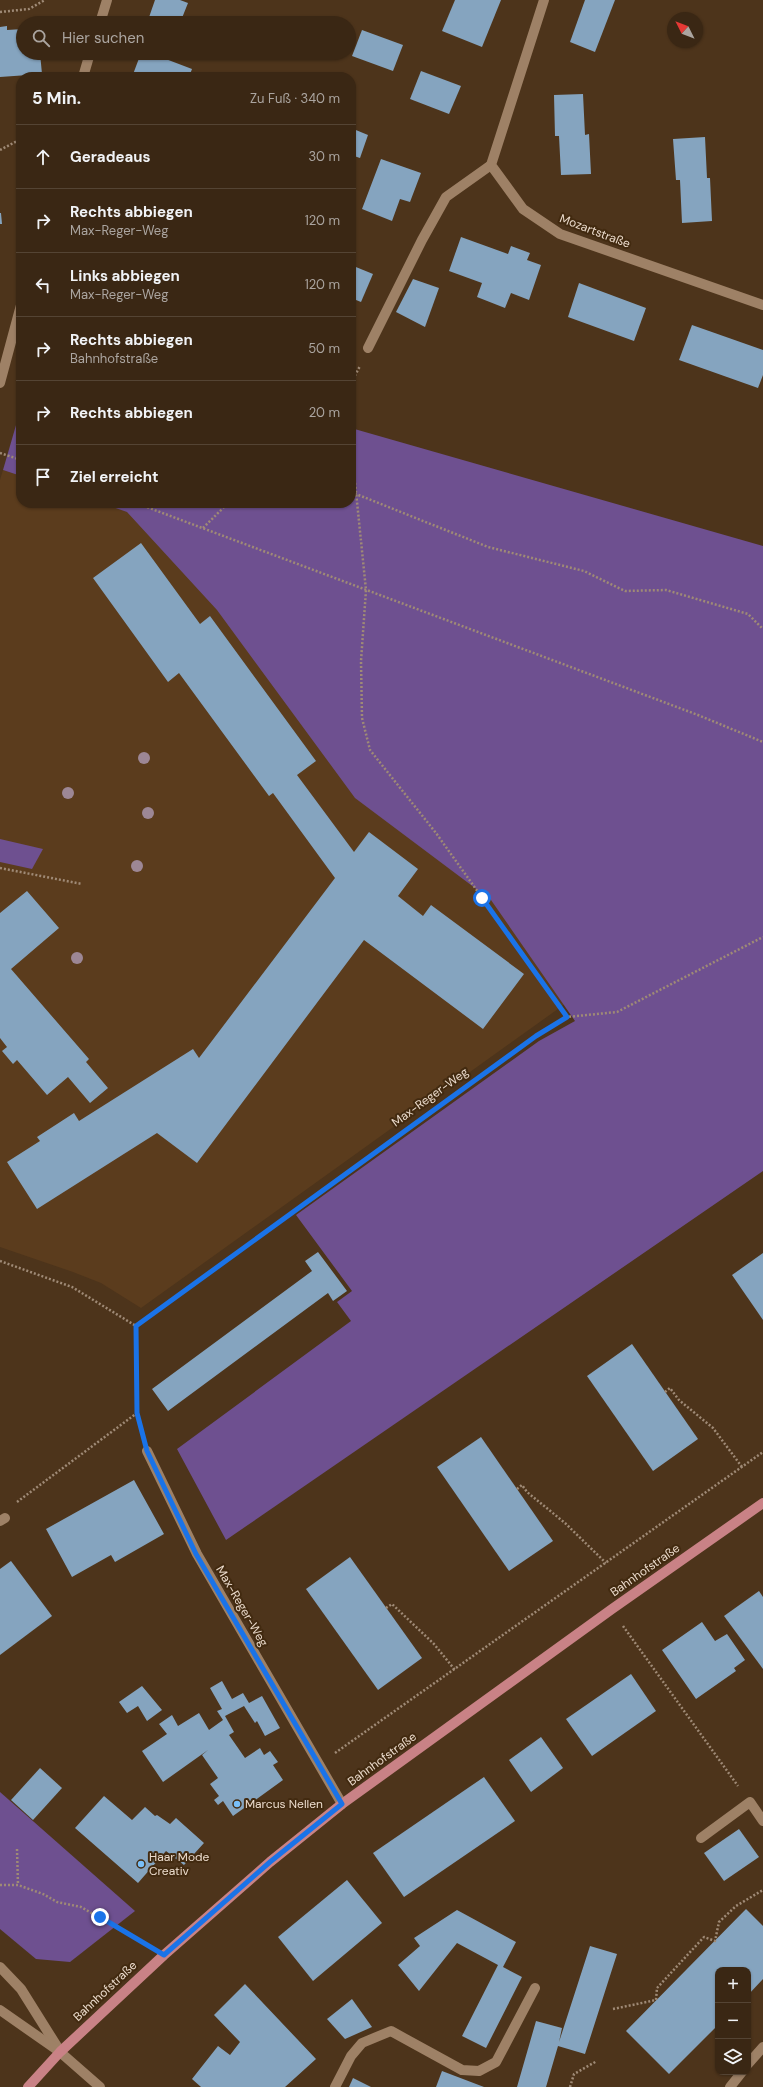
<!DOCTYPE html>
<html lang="de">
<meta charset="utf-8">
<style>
:root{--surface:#3a2714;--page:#453322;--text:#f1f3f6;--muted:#aba5a0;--line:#544434}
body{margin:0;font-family:"DM Sans",sans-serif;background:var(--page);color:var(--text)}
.controls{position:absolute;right:12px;bottom:12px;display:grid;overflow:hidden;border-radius:8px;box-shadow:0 1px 3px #0004}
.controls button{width:36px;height:36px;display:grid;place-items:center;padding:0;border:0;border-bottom:1px solid var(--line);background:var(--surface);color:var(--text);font:20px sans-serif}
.compass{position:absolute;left:667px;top:12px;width:36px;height:36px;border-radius:50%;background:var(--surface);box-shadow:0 1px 3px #0004;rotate:312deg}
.stop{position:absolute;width:12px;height:12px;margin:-9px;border:3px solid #1a73e8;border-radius:50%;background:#fff}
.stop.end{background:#1a73e8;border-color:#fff;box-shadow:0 1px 4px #0008}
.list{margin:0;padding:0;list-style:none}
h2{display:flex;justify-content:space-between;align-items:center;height:52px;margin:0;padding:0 16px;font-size:17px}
h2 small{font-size:13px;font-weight:400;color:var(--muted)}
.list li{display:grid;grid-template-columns:26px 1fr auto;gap:12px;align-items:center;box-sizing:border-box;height:64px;padding:0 16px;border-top:1px solid var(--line)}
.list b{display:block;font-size:15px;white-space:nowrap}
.list p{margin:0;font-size:13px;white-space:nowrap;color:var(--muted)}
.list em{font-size:13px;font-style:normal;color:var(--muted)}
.icon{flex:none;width:22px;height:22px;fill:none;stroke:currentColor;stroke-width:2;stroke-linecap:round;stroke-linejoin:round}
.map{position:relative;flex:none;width:763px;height:2087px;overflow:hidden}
.search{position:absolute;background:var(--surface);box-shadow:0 1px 3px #0004;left:16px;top:16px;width:340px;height:44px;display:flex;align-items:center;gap:10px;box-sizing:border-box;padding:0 14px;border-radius:22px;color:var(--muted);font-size:15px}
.panel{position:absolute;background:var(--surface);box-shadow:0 1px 3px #0004;left:16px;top:72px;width:340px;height:436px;border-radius:16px}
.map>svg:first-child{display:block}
.built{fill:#5b3c1d}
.green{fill:#6e5090}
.building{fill:#85a4bf}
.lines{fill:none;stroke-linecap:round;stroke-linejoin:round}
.path{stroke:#9f8a76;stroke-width:2.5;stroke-dasharray:2 2;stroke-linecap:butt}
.minor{stroke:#9e8166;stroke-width:10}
.major{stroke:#c98286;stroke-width:10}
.tree{fill:#9d8795}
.route{stroke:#1a73e8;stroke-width:5}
.poi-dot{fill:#79bff8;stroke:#422a10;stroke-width:1.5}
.labels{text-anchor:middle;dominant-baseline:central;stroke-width:4;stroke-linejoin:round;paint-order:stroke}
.street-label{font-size:12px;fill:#ebdbcc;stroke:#422a10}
.poi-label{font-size:12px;fill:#ebdbcc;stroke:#422a10;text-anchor:start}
</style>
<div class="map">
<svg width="763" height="2087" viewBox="0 0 763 2087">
<rect width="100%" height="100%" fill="#4d341b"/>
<path class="built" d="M3,470L21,476V503H101L208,539L583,991L141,1308L101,1283L73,1272L0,1247V480Z"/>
<g class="green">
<path d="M21,408V476L3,470Z"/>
<path d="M351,428L763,546V1171L226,1540L177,1449L351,1321L337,1302L352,1291L296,1215L539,1041L575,1021L491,900L355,798L217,610L127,512L101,503H351Z"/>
<path d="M0,839L43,849L32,869L0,862Z"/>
<path d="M0,1792L135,1911L70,1962L36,1959L0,1929Z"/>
</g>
<g class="building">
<path d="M155,0H180L188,3L180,23H147Z"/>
<path d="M455,0H501L482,47L442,31Z"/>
<path d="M585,0H615L595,52L570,42Z"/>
<path d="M7,26V30L23,29V53H40L42,74L0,77V27Z"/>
<path d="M362,30L403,45L393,71L352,56Z"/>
<path d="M141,53H150L192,69L189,77H132Z"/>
<path d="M421,71L461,86L449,114L410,99Z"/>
<path d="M583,94L585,135L589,134L591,174L561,175L559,136H555L554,95Z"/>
<path d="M351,128L368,135L360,158L351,155Z"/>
<path d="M705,137L707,178H710L712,221L682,223L680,180H676L673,139Z"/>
<path d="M381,159L421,173L410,202L400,199L392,221L362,209Z"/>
<path d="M0,213H1L2,224H0Z"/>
<path d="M461,237L508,254L511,246L530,253L527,260L541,265L529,300L511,293L505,308L477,297L482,283L449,271Z"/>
<path d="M351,265L373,274L361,302L351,298Z"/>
<path d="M413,279L439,288L425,327L396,312Z"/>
<path d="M579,283L646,308L634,341L568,317Z"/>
<path d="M692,325L763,350V375L758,388L679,360Z"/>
<path d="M141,543L200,624L210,616L316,761L297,775L354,852L369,832L418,869L398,896L423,916L431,905L524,974L483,1029L364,940L197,1163L157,1133L37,1209L7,1162L40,1141L37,1137L74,1113L79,1121L193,1049L199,1058L335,878L273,793L269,796L179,673L168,682L93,578Z"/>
<path d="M27,891L59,928L11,969L89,1059L86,1062L108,1088L90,1103L68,1077L47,1095L17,1060L13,1064L2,1051L7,1047L0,1038V913Z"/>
<path d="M318,1252L347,1291L333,1301L328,1293L168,1411L152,1389L312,1271L305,1261Z"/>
<path d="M763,1253V1320L732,1275Z"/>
<path d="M632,1344L698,1439L653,1471L587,1376Z"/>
<path d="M481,1437L553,1541L509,1571L437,1467Z"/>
<path d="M134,1480L164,1534L115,1562L111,1555L72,1577L46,1529Z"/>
<path d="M350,1557L422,1658L378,1690L306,1589Z"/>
<path d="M11,1561L52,1616L0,1655V1569Z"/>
<path d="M759,1591L763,1597V1669L724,1616Z"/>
<path d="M702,1622L715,1641L727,1634L745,1660L734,1668L736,1671L696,1699L662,1650Z"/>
<path d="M631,1674L656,1711L592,1756L566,1719Z"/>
<path d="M222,1681L232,1699L243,1693L249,1703L262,1696L280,1728L265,1736L257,1721L255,1723L244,1706L225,1716L234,1732L229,1735L245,1758L260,1748L264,1755L270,1751L278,1762L273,1765L283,1780L233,1816L223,1801L218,1805L214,1800L219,1796L210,1784L218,1778L202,1755L208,1750L163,1782L142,1751L167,1734L159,1724L172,1715L178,1726L199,1713L209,1730L223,1720L217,1711L222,1709L210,1688Z"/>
<path d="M142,1686L162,1710L147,1721L138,1706L127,1713L119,1702Z"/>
<path d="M541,1737L563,1768L531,1792L509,1760Z"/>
<path d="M40,1768L62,1788L33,1820L11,1800Z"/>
<path d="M484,1777L515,1821L404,1897L373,1853Z"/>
<path d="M104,1796L132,1820L145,1807L155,1816L157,1815L170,1824L176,1818L204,1843L184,1865L166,1851L138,1883L75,1828Z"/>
<path d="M739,1829L759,1857L724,1881L704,1853Z"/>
<path d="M347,1880L382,1923L313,1981L278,1937Z"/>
<path d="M746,1909L763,1926V1979L748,1995V1970H718V2025L669,2074L626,2031Z"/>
<path d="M457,1910L516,1942L503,1967L522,1977L486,2048L462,2036L498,1965L457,1943L419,1991L398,1965L420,1946L414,1938Z"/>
<path d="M590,1946L617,1954L585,2054L558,2046L546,2087H517L536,2021L562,2028L559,2042Z"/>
<path d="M245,1984L316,2059L285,2087H201L192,2079L218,2046L230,2055L240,2042L214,2015Z"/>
<path d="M352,1999L372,2027L345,2039L327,2019Z"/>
<path d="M442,2071L484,2087H436Z"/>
<path d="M353,2078L371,2087H349Z"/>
</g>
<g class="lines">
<g class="path">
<path d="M0,12L29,9L45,0"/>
<path d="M0,150L21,139"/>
<path d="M351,383L360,366"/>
<path d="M351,443L366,590L361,661L362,718L370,750L436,833L567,1017"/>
<path d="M0,453L21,460"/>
<path d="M351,492L488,547L584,571L625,591L666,590L748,614L763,629"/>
<path d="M136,503L698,715L763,742"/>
<path d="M203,528L228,503"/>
<path d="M0,868L82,884"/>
<path d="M0,1261L72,1287L136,1326L536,1036L567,1017L617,1012L763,937"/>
<path d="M136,1326L137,1413L142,1431"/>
<path d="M665,1392L670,1388L679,1400L713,1428L742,1467"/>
<path d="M517,1489L522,1485L527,1492L565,1523L606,1563"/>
<path d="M17,1502L137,1413"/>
<path d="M386,1608L392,1604L434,1644L455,1670"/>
<path d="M623,1626L738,1786"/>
<path d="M335,1753L763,1452"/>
<path d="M17,1849L18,1885"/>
<path d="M0,1885H18L43,1894L57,1902L81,1907L146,1944"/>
<path d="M613,2009L656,2000L657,1988L704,1937L715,1941L719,1922L736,1906L763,1890"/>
<path d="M570,2087L574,2074L597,2061"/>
</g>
<g class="minor">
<path d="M544,0L491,165L523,209L560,234L763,305"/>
<path d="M100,23L107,0"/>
<path d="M83,77L90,53"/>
<path d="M368,348L422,240L446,197L491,165"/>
<path d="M0,383L21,305"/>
<path d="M147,1451L197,1554L342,1804"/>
<path d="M0,1521L5,1518"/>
<path d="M701,1838L750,1802L763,1821"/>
<path d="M0,1967L21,1989L58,2048"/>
<path d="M0,2010L60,2052L100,2087"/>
<path d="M748,2064L763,2047"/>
<path d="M335,2087L351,2056L362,2043L391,2031L462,2070L479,2071L496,2062L535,1988"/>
<path d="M730,2087L742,2072"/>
</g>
<path class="major" d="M28,2087L60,2052L164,1955L270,1862L342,1804L612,1609L763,1503"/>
</g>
<g class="tree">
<circle cx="144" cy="758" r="6"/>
<circle cx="68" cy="793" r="6"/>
<circle cx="148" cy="813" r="6"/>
<circle cx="137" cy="866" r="6"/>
<circle cx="77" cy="958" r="6"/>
</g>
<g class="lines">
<path class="route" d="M100,1917L164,1955L270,1862L342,1804L196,1554L147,1451L137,1413L136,1326L536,1036L567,1017L482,898"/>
</g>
<g class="poi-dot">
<circle cx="237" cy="1804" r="4"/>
<circle cx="141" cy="1864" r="4"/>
</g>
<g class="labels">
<g class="street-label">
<text transform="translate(595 231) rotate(21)">Mozartstraße</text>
<text transform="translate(430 1097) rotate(-36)">Max-Reger-Weg</text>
<text transform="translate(645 1570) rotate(-35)">Bahnhofstraße</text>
<text transform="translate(242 1606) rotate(60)">Max-Reger-Weg</text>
<text transform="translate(382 1759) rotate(-36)">Bahnhofstraße</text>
<text transform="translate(105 1991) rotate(-43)">Bahnhofstraße</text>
</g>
<g class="poi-label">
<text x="245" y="1804">Marcus Nellen</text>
<text x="149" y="1857">Haar Mode<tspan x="149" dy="14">Creativ</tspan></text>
</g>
</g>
</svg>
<div class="controls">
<button>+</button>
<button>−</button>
<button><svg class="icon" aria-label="layers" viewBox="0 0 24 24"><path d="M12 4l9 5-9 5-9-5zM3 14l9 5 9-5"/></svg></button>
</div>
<svg class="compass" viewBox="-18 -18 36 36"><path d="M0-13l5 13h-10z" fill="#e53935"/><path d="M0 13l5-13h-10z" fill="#aba5a0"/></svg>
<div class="stop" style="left:482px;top:898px"></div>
<div class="stop end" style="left:100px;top:1917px"></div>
<div class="search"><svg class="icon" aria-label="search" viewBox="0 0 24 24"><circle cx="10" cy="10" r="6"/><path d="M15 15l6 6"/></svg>Hier suchen</div>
<section class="panel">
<h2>5 Min.<small>Zu Fuß · 340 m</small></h2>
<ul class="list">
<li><svg class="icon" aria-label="ahead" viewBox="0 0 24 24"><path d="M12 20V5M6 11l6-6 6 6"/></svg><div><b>Geradeaus</b></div><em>30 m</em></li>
<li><svg class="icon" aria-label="right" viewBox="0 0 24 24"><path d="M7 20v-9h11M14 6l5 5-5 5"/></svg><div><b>Rechts abbiegen</b><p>Max-Reger-Weg</p></div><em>120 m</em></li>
<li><svg class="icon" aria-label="left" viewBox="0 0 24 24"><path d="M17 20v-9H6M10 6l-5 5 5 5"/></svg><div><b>Links abbiegen</b><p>Max-Reger-Weg</p></div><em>120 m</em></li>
<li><svg class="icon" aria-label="right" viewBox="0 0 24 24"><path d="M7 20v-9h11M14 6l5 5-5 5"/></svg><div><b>Rechts abbiegen</b><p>Bahnhofstraße</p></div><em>50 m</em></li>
<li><svg class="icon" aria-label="right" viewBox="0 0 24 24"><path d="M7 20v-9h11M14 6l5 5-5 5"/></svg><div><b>Rechts abbiegen</b></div><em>20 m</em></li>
<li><svg class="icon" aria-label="arrive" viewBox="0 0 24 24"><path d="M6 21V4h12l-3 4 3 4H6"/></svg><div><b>Ziel erreicht</b></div></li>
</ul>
</section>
</div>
